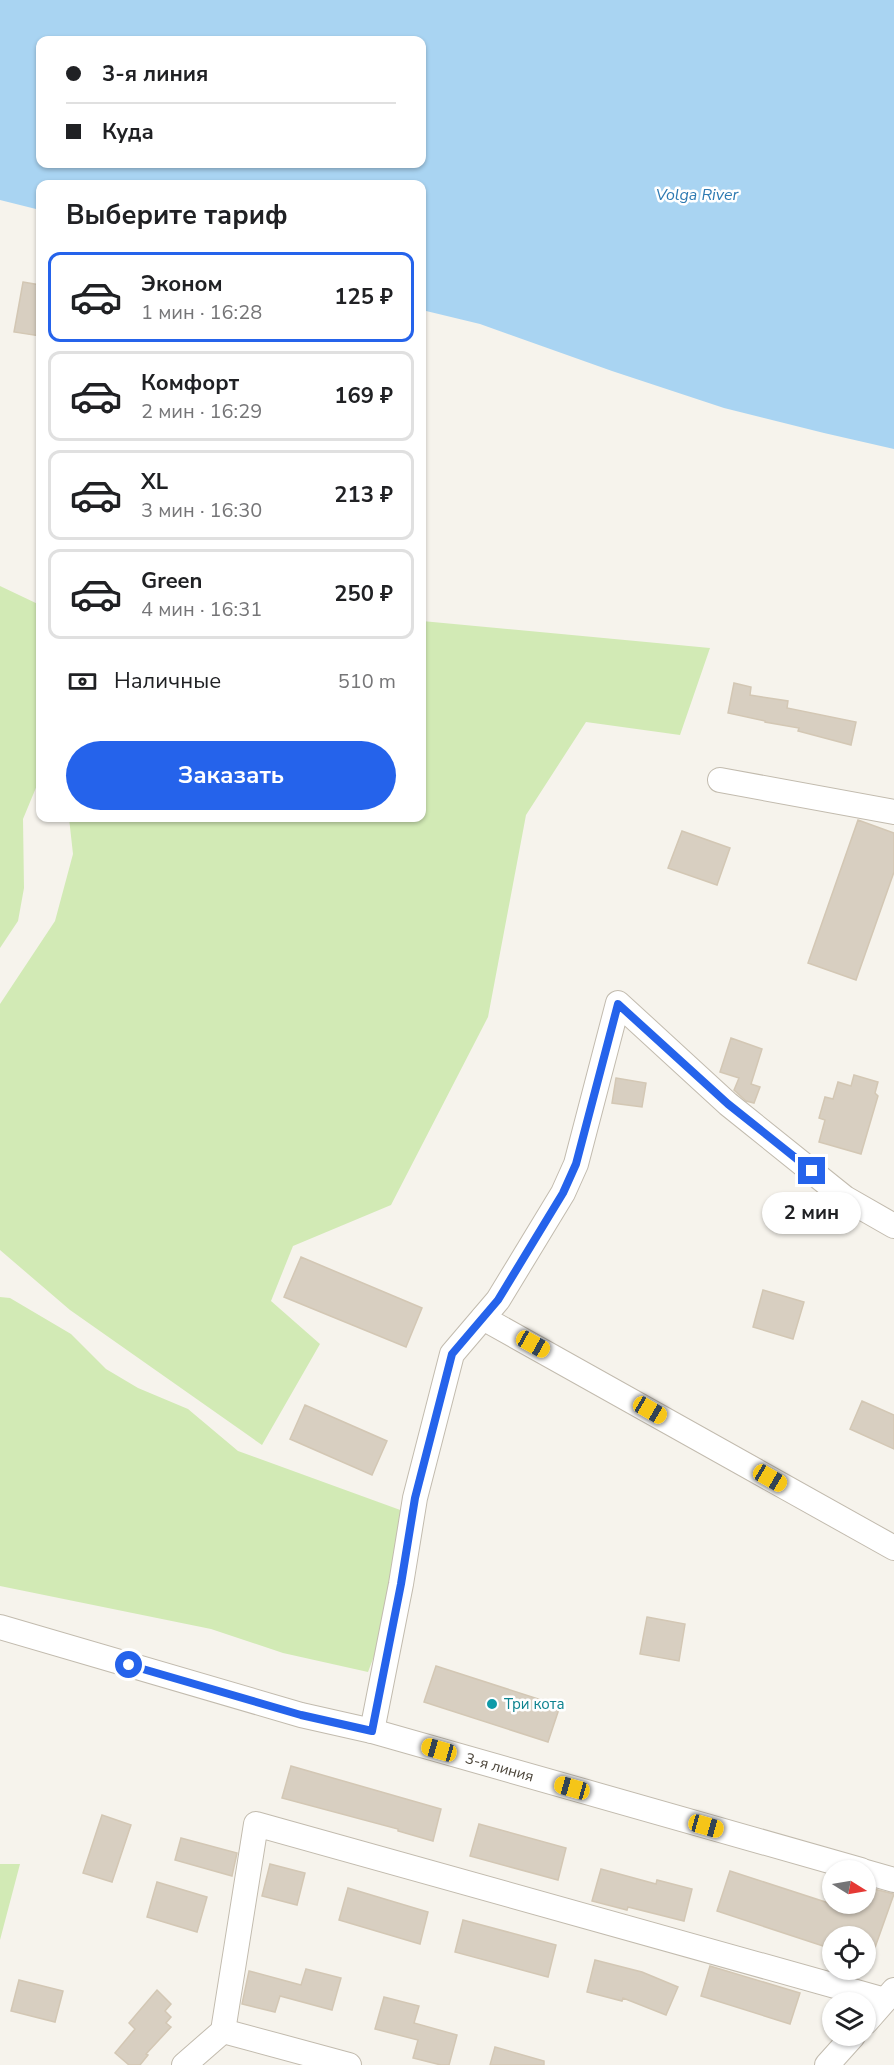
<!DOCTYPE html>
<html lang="ru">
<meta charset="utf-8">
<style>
body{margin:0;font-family:"Nunito Sans",sans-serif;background:#f6f6f6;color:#202124;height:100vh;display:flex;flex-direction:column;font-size:22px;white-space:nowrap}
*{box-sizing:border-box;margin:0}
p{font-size:20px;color:#757577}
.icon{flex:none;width:33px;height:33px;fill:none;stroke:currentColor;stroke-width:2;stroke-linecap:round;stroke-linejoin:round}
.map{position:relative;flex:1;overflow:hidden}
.panel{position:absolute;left:36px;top:180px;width:390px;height:642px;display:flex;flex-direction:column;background:#fff;border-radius:12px;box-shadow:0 2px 4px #0004}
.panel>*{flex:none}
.top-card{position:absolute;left:36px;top:36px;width:390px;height:132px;border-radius:12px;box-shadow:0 2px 4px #0004;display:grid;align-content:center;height:132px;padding:0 30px;background:#fff}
.needle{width:39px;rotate:101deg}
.controls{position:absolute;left:822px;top:1860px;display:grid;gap:12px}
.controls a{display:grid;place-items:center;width:54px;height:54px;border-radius:50%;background:#fff;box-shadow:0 2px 4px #0004;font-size:30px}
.end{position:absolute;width:27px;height:27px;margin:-14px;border:8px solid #2563eb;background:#fff;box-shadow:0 0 0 3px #fff}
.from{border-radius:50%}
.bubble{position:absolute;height:42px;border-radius:21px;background:#fff;box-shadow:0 2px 4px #0004;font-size:20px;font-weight:700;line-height:42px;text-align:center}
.car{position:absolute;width:18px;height:36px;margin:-18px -9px;border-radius:8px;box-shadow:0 0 4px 2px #0007;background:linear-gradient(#f5c518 24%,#345 0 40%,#f5c518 0 76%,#345 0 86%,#f5c518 0)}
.top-card b{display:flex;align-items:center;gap:21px;height:57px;font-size:22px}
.top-card b+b{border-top:2px solid #e0e0e0}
.top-card i{width:15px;height:15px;background:#202124}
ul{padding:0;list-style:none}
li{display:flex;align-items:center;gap:18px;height:90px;margin:0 12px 9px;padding:0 18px;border:3px solid #e0e0e0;border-radius:12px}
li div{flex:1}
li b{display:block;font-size:22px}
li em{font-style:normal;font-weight:700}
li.selected{border-color:#2563eb}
li>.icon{width:54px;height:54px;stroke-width:1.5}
h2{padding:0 30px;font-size:27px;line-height:72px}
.pay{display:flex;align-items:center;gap:15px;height:66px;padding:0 30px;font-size:22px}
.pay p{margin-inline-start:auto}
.cta{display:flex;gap:12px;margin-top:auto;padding:12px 30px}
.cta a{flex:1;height:69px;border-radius:36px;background:#2563eb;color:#fff;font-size:24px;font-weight:700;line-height:69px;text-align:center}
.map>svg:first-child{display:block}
</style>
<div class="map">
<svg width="894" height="2065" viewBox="0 0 894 2065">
<rect width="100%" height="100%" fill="#f6f3ec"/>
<!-- green -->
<path fill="#d2eab5" d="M0,586L40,605V778L23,819L24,888L18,921L0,948Z
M422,621L710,648L680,735L586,722L526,815L488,1017L391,1205L293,1246L271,1301L320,1344L262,1445L70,1310L0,1250V1004L55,921L73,854L69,818H422Z
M0,1297L10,1298L71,1334L106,1369L138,1388L188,1409L238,1451L403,1511L382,1635L368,1672L283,1653L211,1629L0,1586Z
M0,1864H20L0,1940Z"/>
<!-- water -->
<path fill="#a9d4f2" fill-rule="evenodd" d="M0,0H894V449L824,433L724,408L612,371L480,324L422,310V184H40V210L0,200ZM40,40H422V164H40Z"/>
<!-- building -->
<path fill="#d8cfc1" stroke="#d3c7b4" stroke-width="1.5" d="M23,282L40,285V336L14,332Z
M734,683L751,687L750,695L788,701L787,708L856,722L851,745L798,731L799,728L765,722V721L728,713Z
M858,820L894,833V872L856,980L808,963Z
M682,831L730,848L717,885L668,868Z
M731,1038L762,1049L751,1084L760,1087L754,1103L746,1101L734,1090L739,1078L720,1072Z
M854,1075L878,1082L875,1093L878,1096L861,1154L819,1142L825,1120L819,1118L825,1097L833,1099L838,1082L851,1086Z
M616,1078L646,1083L642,1107L612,1103Z
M301,1257L422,1308L406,1347L284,1297Z
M763,1290L804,1302L793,1339L753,1327Z
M862,1401L894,1415V1449L850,1429Z
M305,1405L387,1441L372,1475L290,1439Z
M647,1617L685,1624L679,1661L640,1654Z
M436,1666L560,1706L548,1742L424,1702Z
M291,1766L441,1809L433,1841L398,1831V1829L282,1798Z
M102,1815L131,1825L112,1882L83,1873Z
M479,1824L566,1848L558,1880L470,1856Z
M181,1838L237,1853L232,1876L175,1860Z
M270,1864L305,1873L297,1905L262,1896Z
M601,1869L656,1884L657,1880L692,1889L684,1921L628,1907L627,1910L592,1901Z
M730,1871L844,1908L846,1904H866V1887L894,1894L867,1970H866V1936H832V1949L717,1911Z
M157,1882L207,1897L197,1932L147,1917Z
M348,1888L428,1912L420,1944L339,1920Z
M463,1920L556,1945L548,1977L455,1952Z
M595,1960L642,1972L678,1987L666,2015L623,1998L622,2001L587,1992Z
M710,1966L800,1993L790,2024L701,1996Z
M306,1969L341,1978L332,2010L280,1996L275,2012L242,2004L249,1971L301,1985Z
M19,1980L63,1991L55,2022L11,2011Z
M157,1990L171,2004L165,2011L171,2017L166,2023L171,2027L146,2054L148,2055L140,2065H129L115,2053L135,2029L129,2023Z
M384,1997L419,2006L414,2023L457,2035L449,2065H441L413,2058L418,2040L375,2029Z
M495,2047L544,2061V2065H490Z"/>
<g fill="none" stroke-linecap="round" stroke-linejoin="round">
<!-- minor casing -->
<g stroke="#c2bbae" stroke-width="26">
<g id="minor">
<path d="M720,780L894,812"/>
<path d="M483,1318L894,1548"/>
<path id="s1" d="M0,1627L301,1715L372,1731L861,1870"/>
<path d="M372,1731L401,1584L415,1498L452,1354L498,1300L563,1193L576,1164L618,1003L728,1104L845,1198L894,1226"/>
<path d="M866,1872L894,1880"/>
<path d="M866,2022L894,1990"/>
<path d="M223,2031L349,2065"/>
<path d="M184,2065L223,2031L256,1824L885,2000"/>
<path d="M827,2065L853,2036"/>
</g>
</g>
<!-- minor -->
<use href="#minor" stroke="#fff" stroke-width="24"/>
</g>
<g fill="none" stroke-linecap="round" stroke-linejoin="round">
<!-- route -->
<path stroke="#2563eb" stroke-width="8" d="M129,1665L301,1715L372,1731L401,1584L415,1498L452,1354L498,1300L563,1193L576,1164L618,1004L728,1104L812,1171"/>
</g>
<!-- markers -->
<circle fill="#0f9aa8" stroke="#fff" stroke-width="2" cx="492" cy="1704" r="6"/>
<g text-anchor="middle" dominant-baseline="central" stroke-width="5" stroke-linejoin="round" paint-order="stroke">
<!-- culture labels -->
<g font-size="15" fill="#0d838f" stroke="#fff" text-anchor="start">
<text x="504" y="1704">Три кота</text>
</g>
<!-- street labels -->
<g font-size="15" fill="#4b4439" stroke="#fff">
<text stroke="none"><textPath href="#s1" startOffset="519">3-я линия</textPath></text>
</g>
<!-- water labels -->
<g font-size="16" font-style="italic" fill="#2e7ab2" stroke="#fff">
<text x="697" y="195">Volga River</text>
</g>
</g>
</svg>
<div class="controls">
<a><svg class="needle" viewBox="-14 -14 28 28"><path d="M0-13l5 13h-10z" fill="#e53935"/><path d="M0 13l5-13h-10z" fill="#757577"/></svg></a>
<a><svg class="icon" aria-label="locate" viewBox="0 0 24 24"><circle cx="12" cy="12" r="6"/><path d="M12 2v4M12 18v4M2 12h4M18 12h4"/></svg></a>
<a><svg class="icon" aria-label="layers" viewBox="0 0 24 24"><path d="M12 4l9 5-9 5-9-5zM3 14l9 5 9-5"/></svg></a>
</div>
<i class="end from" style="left:129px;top:1665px"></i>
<i class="end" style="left:812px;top:1171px"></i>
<div class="bubble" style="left:762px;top:1192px;width:99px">2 мин</div>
<i class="car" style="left:533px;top:1344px;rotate:119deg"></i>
<i class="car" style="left:650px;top:1410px;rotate:120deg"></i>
<i class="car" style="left:770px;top:1478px;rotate:120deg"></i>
<i class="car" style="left:439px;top:1750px;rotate:286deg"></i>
<i class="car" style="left:572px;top:1788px;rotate:286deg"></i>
<i class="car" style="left:706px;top:1826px;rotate:106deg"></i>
<div class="top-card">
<b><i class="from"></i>3-я линия</b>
<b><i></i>Куда</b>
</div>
<section class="panel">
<h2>Выберите тариф</h2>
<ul>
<li class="selected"><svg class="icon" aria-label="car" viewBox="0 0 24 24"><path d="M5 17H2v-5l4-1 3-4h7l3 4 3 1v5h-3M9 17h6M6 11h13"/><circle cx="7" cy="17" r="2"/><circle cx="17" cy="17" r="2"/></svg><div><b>Эконом</b><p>1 мин · 16:28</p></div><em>125 ₽</em></li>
<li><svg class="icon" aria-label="car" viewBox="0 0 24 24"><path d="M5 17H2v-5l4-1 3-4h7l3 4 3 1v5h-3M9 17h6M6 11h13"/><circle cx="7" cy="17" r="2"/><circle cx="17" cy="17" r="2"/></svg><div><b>Комфорт</b><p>2 мин · 16:29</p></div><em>169 ₽</em></li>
<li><svg class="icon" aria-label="car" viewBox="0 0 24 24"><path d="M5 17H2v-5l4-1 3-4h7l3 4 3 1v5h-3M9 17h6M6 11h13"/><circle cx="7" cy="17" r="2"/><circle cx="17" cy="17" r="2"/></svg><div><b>XL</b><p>3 мин · 16:30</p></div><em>213 ₽</em></li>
<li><svg class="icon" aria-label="car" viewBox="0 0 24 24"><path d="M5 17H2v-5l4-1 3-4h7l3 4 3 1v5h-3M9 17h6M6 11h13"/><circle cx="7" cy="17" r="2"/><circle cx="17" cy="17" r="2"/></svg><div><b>Green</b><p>4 мин · 16:31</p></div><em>250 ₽</em></li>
</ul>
<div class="pay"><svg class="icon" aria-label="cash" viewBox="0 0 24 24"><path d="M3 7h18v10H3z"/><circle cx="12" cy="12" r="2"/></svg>Наличные<p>510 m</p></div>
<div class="cta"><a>Заказать</a></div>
</section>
</div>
